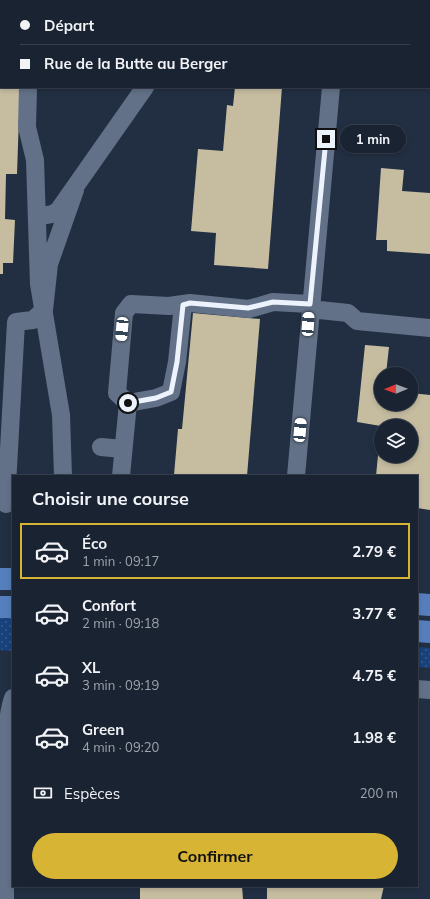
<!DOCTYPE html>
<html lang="fr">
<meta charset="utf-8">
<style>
body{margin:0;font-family:Mulish,sans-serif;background:#272f3e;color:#f1f3f6;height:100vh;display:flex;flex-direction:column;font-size:15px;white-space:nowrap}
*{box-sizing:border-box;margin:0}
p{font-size:13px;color:#9fa4ac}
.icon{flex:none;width:22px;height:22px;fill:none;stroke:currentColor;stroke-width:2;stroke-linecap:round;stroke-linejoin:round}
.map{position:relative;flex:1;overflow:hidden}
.side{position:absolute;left:12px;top:475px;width:406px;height:412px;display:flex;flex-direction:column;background:#1a2332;border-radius:0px;box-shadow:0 2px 6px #0003,0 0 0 1px #38404d}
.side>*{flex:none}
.hud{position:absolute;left:0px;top:0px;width:430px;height:88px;box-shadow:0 2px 6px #0003,0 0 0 1px #38404d;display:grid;align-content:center;height:88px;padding:0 20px;background:#1a2332}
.needle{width:26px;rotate:269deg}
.fabs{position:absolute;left:374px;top:367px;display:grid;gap:8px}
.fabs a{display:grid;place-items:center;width:44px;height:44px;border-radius:50%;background:#1a2332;box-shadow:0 2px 6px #0003,0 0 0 1px #38404d;font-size:20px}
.end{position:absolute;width:18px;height:18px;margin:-9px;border:5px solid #ecf3fd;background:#111;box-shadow:0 0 0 2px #111}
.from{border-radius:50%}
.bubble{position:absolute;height:28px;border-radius:14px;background:#1a2332;box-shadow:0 2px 6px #0003,0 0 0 1px #38404d;font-size:13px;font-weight:700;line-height:28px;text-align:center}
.car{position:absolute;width:12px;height:24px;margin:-12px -6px;border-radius:5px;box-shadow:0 0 3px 1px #0007;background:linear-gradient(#fff 24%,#345 0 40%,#fff 0 76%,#345 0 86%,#fff 0)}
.hud b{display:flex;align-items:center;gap:14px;height:38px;font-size:15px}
.hud b+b{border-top:1px solid #38404d}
.hud i{width:10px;height:10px;background:#f1f3f6}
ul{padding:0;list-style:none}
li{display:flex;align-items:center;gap:12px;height:56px;margin:0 8px 6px;padding:0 12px;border:2px solid transparent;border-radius:0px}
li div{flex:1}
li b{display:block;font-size:15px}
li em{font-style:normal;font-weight:700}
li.current{border-color:#d7b434}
li>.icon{width:36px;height:36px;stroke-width:1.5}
h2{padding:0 20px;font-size:18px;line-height:48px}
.pay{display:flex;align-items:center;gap:10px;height:44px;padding:0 20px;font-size:15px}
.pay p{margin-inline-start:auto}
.button{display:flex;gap:8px;margin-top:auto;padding:8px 20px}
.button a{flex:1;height:46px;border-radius:24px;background:#d7b434;color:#111;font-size:16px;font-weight:700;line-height:46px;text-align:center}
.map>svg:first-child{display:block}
</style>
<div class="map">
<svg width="430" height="899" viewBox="0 0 430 899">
<defs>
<pattern id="grass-dots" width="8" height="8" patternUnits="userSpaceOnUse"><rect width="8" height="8" fill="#18427b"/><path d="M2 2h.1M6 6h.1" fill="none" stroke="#3a5e8f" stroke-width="1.8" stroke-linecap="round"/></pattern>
</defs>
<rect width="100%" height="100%" fill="#222f42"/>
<!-- grass -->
<path fill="url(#grass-dots)" d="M0,617L13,618V651L0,650Z
M417,647L430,648V668L417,667Z"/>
<!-- building -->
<path fill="#c6bda1" d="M0,87H20L17,174H6L5,219L15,220L13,263H3V274H0Z
M235,87H282L268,269L214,265L216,233L191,231L198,149L223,151L227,105L233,106Z
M381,168L404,170L402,191L430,193V254L387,251V240H376Z
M193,313L260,319L247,476L174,475L178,429H182Z
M365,345L389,347L386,374H381V404H411V393L430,395V510L417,508V476H376L380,435L381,456H411V426H381L357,422Z
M140,886H242L243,899H140Z
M267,886H384L381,899H267Z"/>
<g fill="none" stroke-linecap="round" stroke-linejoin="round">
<!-- minor -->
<path stroke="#627187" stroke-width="18" d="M31,1V0
M199,1L200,0
M339,1V0
M28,87L27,127L35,160L39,284L61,415L63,476
M37,217L52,214L58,211L145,87
M310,309L348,313L357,321L430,328
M128,403L117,393L124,313L131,304L169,306L190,303L249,309L273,302L310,304
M128,403L156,398L171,392L177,362L183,305
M101,447L123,449
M121,476L128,403
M296,476L331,87
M6,504L16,322L33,320L44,310L49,264L75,190
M417,689L430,690
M5,899C5,853 0,734 13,698"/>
<!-- major -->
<path stroke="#557fbc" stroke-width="22" d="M0,579H13
M417,604L430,605
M0,607H13
M417,631L430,632"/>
</g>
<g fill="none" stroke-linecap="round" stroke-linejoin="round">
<!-- route -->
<path stroke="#ecf3fd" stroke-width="5" d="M128,403L156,398L171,392L177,362L183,305L190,303L248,308L273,302L310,304L326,139"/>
</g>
</svg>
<div class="fabs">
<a><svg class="needle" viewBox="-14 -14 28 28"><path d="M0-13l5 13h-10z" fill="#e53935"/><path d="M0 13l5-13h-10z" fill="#9fa4ac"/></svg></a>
<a><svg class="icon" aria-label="layers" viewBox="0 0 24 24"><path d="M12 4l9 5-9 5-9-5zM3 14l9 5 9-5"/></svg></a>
</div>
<i class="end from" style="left:128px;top:403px"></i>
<i class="end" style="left:326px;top:139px"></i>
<div class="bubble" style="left:340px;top:125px;width:66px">1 min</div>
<i class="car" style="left:308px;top:324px;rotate:4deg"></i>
<i class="car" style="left:122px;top:329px;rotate:185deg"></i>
<i class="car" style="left:300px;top:430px;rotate:5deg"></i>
<div class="hud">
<b><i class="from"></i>Départ</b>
<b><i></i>Rue de la Butte au Berger</b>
</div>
<section class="side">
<h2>Choisir une course</h2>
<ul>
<li class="current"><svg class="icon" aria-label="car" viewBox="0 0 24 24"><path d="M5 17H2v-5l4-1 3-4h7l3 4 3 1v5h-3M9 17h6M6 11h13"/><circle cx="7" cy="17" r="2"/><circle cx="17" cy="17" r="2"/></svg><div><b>Éco</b><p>1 min · 09:17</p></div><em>2.79 €</em></li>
<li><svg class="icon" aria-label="car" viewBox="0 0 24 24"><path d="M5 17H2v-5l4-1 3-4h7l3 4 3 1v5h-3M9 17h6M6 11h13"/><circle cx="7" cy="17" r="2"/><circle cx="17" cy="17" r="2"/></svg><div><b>Confort</b><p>2 min · 09:18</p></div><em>3.77 €</em></li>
<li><svg class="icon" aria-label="car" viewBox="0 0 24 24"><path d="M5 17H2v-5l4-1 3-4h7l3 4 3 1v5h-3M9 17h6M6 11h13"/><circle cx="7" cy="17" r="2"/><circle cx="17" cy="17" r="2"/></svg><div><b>XL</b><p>3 min · 09:19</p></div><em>4.75 €</em></li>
<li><svg class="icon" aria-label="car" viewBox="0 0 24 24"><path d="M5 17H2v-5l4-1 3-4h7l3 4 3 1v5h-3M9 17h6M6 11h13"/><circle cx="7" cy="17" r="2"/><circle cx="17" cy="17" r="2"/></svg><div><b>Green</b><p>4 min · 09:20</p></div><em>1.98 €</em></li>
</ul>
<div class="pay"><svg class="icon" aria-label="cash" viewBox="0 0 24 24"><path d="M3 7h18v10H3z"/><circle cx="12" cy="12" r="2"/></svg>Espèces<p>200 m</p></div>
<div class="button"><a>Confirmer</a></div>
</section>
</div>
